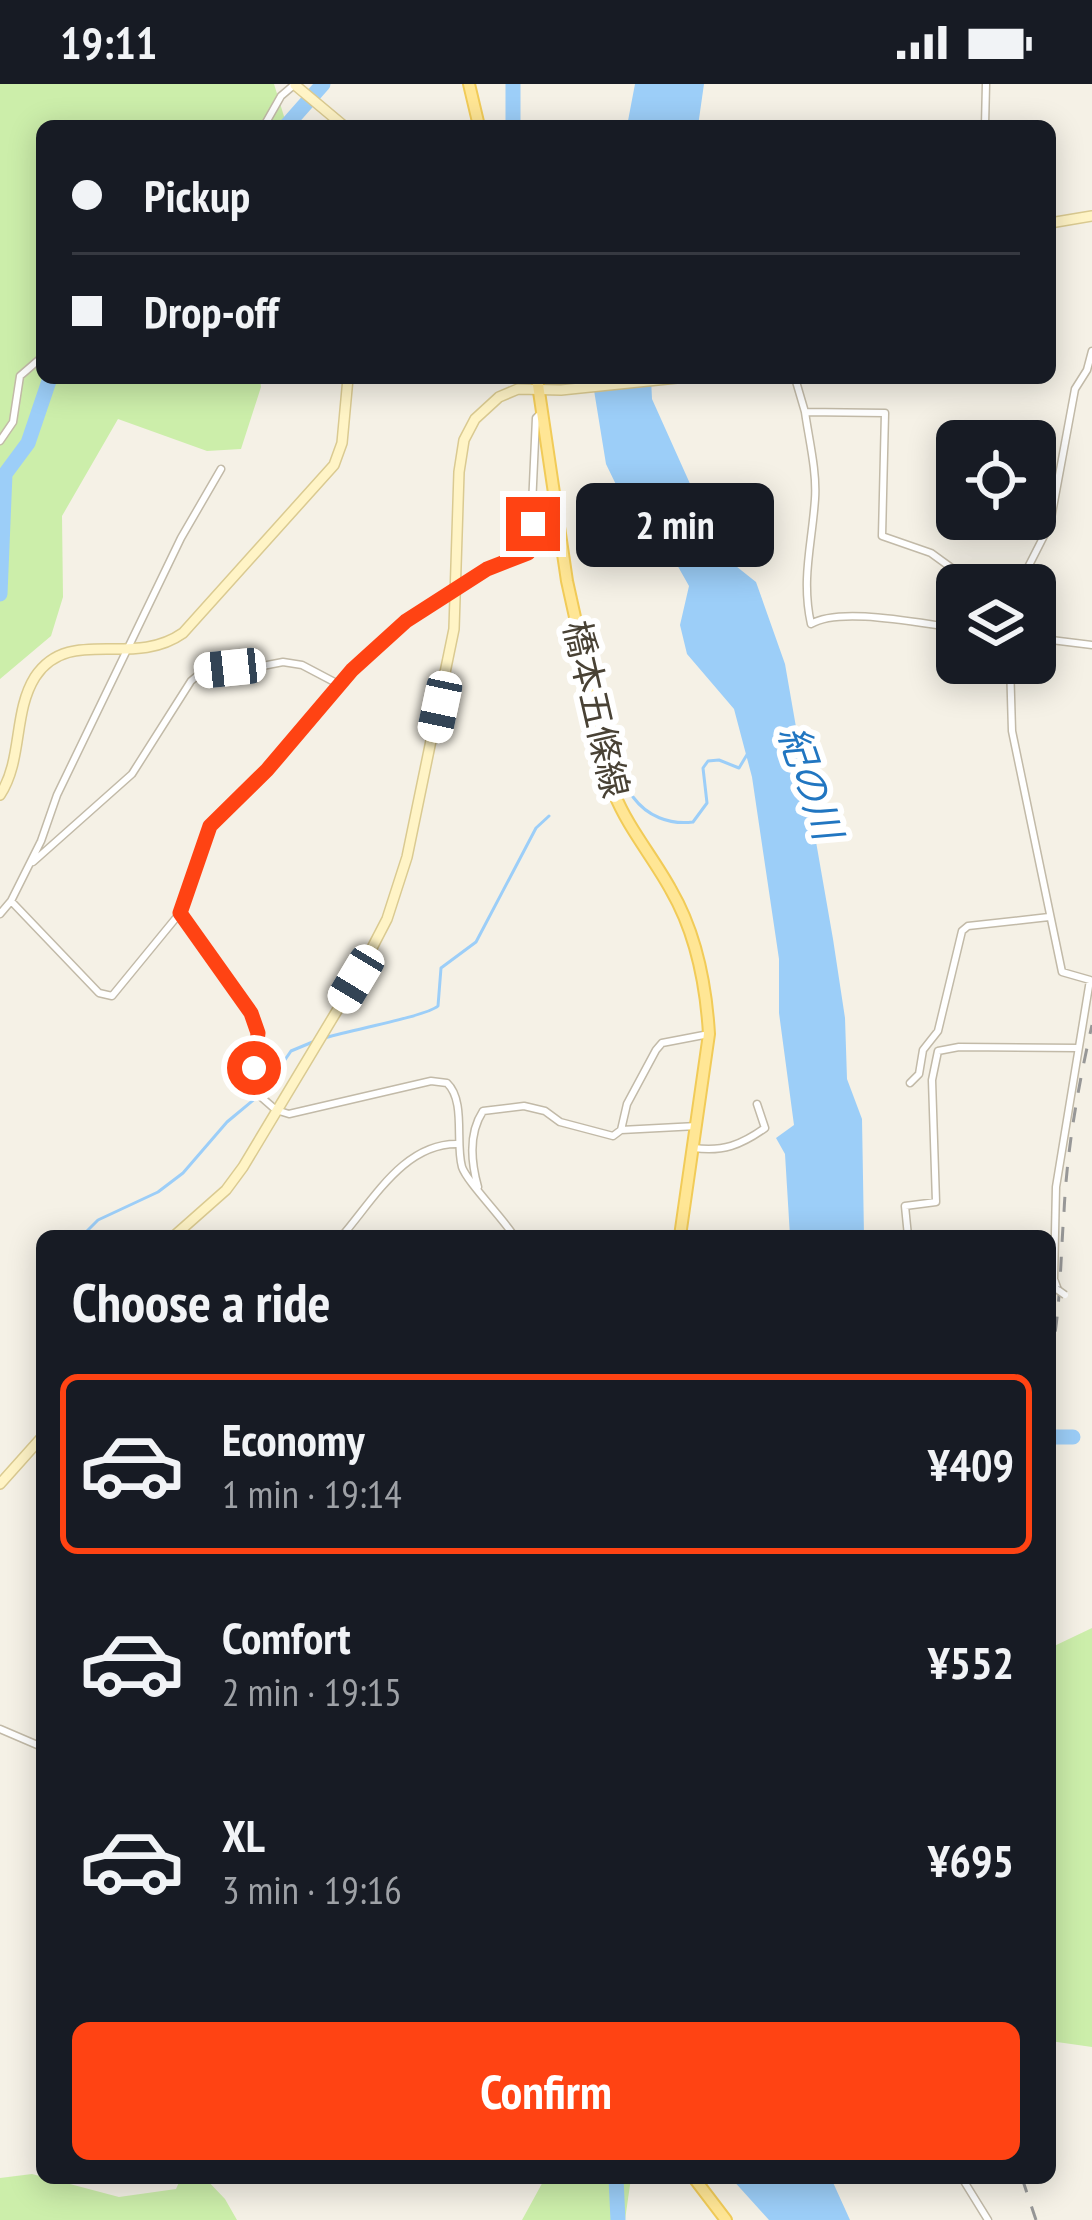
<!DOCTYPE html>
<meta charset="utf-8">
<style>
body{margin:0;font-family:"PT Sans Narrow","Noto Sans JP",sans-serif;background:#242831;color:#f1f3f6;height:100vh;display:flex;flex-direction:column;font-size:45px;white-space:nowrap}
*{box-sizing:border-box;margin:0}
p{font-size:39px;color:#9ea1a6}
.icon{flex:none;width:66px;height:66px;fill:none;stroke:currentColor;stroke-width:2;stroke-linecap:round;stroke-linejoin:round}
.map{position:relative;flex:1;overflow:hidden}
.sheet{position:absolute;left:36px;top:1146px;width:1020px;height:954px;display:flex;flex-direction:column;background:#171b24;border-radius:18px;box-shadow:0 6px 30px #0003}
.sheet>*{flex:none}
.banner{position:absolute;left:36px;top:36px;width:1020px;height:264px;border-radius:18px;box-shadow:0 6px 30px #0003;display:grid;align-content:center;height:264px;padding:0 36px;background:#171b24}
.buttons{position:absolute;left:936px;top:336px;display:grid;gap:24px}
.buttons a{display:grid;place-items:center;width:120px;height:120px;border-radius:18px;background:#171b24;box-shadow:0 6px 30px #0003;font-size:60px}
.end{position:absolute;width:54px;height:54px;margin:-27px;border:15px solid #ff4313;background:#fff;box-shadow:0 0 0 6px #fff}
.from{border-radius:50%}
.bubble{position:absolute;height:84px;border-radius:18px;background:#171b24;box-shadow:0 6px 30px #0003;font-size:39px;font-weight:700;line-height:84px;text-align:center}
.car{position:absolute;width:36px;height:72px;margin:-36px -18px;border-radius:15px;box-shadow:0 0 9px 3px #0007;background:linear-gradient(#fff 24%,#345 0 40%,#fff 0 76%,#345 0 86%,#fff 0)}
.banner b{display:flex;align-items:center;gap:42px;height:114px;font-size:45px}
.banner b+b{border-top:3px solid #363941}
.banner i{width:30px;height:30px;background:#f1f3f6}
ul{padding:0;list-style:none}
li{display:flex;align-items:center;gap:36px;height:180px;margin:0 24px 18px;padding:0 12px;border:6px solid transparent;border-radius:18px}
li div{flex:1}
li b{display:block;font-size:45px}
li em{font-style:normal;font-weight:700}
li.current{border-color:#ff4313}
li>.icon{width:108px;height:108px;stroke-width:1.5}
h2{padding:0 36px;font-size:54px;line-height:144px}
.primary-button{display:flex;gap:24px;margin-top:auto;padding:24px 36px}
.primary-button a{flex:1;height:138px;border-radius:18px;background:#ff4313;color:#fff;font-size:48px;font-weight:700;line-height:138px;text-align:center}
.status{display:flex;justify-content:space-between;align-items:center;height:84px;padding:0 60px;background:#171b24;direction:ltr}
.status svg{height:33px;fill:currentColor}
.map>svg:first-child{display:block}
</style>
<div class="status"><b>19:11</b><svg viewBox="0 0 49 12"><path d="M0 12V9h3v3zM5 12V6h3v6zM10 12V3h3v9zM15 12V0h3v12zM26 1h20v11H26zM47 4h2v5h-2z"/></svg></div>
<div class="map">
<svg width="1092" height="2136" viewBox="0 0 1092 2136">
<rect width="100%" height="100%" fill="#f5f1e6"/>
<!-- green -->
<path fill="#cea" d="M0,0H274L287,42H42V294H260L261,303L241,365L207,367L118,335L62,432L63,513L51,552L0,595Z
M1092,1544V1963L1050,1957V1564Z
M32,2090L119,2113L176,2105L181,2094H205L225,2115L237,2136H0V2094Z
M545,2094H631L625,2136H522Z"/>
<!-- water -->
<path fill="#9ccef8" d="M635,0H704L698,42H627Z
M592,294H651L652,315L722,471L756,498L785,580L833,855L845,934L847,995L862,1035L864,1152H790L785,1070L776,1054L794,1041L779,929V875L752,693L734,625L687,570L680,541L689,502L646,426L623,415L606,380Z
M731,2094H831L850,2136H769Z"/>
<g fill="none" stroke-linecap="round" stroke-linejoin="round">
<!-- stream -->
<path stroke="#9ccef8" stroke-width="3" d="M633,713C647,732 669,741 693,738L707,719L703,684L708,677L719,676L739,684L748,669
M324,954C347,947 427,932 438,922L441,884L476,858L536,744L549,732
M82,1152L98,1136L158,1108L183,1089L227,1038L263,1008L291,967L315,957"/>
<!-- river -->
<path stroke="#9ccef8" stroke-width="15" d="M513,0V42
M286,42L323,0
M0,510L5,390L28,359L50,294
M1050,1353H1073
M616,2094L618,2136"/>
<!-- street casing -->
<g stroke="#c2baa8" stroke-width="9">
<path id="street" d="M264,42L281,12L295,0
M985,42L986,0
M795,294L805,328L885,329L882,452L931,469L953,485L1022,491
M805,328C809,356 817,388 815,415C812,460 801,495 811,540C840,522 922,540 957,544
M0,357L13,338L20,292L42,273
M1019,501L1050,440L1075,305L1087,286L1092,267
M1035,554L1092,561
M1010,579L1012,647L1062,888L1090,896L1056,1103L1054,1195L1058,1206
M33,778L132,690L191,597L203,587L247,585L283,578L302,581L340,601
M11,817L99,909L112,912L180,829L210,742L267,686L352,586L406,537L487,485L530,466L536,334L541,329
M180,829L251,929L258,949L253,1006L276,1026L289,1030L431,997L447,999C466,1017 455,1058 462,1083C467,1098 502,1133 514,1152
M0,830L11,817L41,757L57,711L181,454L221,385
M910,999L919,990L923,966L938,947L962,847L968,842L1049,833
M621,1046L627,1020L656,966L662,959L709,950
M694,1064C723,1068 741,1061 765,1044L757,1020
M478,1103C471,1078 468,1050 483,1027L524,1022L545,1027L560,1038L613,1052L621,1046L697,1042
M342,1152C374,1115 405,1058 459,1060
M908,1152L905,1122L936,1118L932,996L938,967L959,963L1078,964
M0,1645L42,1663
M962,2094L988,2136"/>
</g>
<!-- secondary casing -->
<g stroke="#daca91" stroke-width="12">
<path id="secondary" d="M295,1L344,42
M1050,139L1092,132
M0,711C23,676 13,628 35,593C69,541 132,585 183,549L334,381L342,359L348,294
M174,1152L226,1106L243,1083L356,895L387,835L407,773L454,545L459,388L464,356L475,335L499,313L518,305L561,306L677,294
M0,1400L42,1353"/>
</g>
<!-- primary casing -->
<g stroke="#f1cb58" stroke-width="14">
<path id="primary" d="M469,0L479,42
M537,294L567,497L614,709C628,744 653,773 671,806C696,849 706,900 709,950L680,1152
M694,2094L726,2136"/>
</g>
<!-- street -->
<use href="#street" stroke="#fff" stroke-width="6"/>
<!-- secondary -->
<use href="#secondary" stroke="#fff4c6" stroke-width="9"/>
<!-- primary -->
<use href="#primary" stroke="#ffe695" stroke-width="10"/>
<!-- rail -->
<path stroke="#979797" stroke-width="3" stroke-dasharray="15 15" stroke-linecap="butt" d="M1050,1277C1061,1227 1060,1179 1064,1128C1067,1065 1078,1003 1092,941
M1022,2094L1036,2136"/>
<!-- street-bridge casing -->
<g stroke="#c2baa8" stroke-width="9" stroke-linecap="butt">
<path id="street-bridge" d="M1058,1206L1065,1211"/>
</g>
<!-- street-bridge -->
<use href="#street-bridge" stroke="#fff" stroke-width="6"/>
</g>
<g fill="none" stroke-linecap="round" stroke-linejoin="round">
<!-- route -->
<path stroke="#ff4313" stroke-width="15" d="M254,984L258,949L251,929L180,829L210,742L267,686L352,586L406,537L487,485L528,469L533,440"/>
</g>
<g text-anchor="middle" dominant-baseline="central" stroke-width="12" stroke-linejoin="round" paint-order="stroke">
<!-- street labels -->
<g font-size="36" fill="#494235" stroke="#fff">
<text transform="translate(597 625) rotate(77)">橋本五條線</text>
</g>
<!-- water labels -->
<g font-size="39" font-style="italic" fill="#2176c1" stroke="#fff">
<text transform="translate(811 698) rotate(71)">紀の川</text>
</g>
</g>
</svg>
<div class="buttons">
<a><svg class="icon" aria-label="locate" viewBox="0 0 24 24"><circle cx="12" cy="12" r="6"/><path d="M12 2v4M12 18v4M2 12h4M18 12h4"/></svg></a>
<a><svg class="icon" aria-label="layers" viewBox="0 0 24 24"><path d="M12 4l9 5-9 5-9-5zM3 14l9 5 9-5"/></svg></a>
</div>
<i class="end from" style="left:254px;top:984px"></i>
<i class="end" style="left:533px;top:440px"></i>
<div class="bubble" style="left:576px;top:399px;width:198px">2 min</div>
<i class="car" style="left:230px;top:584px;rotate:264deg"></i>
<i class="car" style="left:440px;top:623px;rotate:192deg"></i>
<i class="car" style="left:356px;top:895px;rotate:211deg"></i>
<div class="banner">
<b><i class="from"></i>Pickup</b>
<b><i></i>Drop-off</b>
</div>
<section class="sheet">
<h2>Choose a ride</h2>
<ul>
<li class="current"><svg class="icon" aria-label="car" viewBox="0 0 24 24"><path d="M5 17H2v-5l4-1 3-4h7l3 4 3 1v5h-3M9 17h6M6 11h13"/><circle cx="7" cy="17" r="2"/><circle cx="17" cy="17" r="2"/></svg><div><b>Economy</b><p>1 min · 19:14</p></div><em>¥409</em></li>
<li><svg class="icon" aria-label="car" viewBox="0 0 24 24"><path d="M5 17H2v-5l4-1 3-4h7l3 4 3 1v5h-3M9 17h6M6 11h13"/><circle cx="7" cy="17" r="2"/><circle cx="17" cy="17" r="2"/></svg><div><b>Comfort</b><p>2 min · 19:15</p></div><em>¥552</em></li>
<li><svg class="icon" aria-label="car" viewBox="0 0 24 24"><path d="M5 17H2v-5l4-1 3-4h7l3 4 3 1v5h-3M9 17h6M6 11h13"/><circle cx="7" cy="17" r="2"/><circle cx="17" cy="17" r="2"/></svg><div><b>XL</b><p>3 min · 19:16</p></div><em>¥695</em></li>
</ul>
<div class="primary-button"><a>Confirm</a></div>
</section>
</div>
